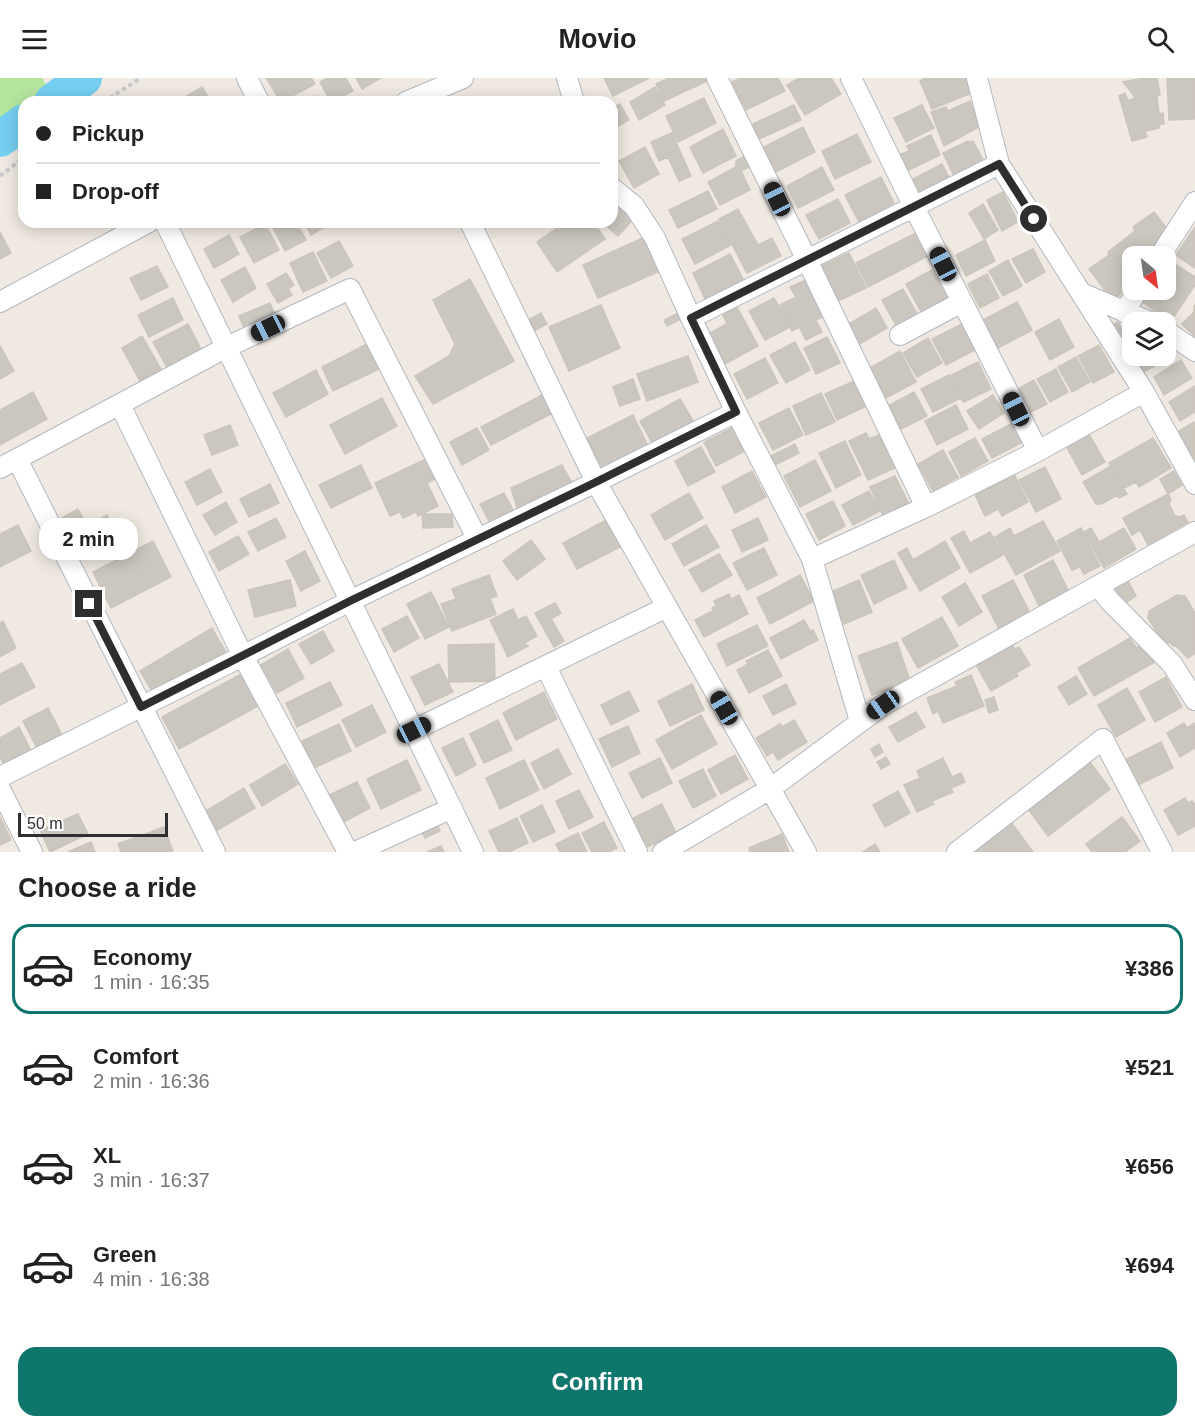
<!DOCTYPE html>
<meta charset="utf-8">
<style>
body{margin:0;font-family:Arial,sans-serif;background:#f6f6f6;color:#222;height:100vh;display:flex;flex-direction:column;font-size:22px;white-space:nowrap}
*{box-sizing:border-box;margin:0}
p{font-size:20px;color:#767676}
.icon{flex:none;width:33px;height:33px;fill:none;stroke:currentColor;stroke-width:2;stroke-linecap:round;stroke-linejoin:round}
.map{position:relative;height:774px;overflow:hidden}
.drawer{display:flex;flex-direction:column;background:#fff;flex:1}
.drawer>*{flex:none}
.hud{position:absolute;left:18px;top:18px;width:600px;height:132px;border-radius:18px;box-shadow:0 3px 15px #0003;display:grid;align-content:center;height:132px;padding:0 18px;background:#fff}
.needle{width:39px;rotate:151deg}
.controls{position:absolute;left:1122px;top:168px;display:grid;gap:12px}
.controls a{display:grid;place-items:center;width:54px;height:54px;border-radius:12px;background:#fff;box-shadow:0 3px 15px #0003;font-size:30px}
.scale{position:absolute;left:18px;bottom:15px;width:150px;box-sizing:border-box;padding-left:6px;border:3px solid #2e2e2e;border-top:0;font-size:16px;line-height:21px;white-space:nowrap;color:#2e2e2e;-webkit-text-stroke:4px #fff;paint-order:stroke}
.end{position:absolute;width:27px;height:27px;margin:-14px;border:8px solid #2e2e2e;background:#fff;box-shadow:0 0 0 3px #fff}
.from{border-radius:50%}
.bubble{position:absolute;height:42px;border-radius:18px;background:#fff;box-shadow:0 3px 15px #0003;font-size:20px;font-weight:800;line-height:42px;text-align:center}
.car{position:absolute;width:18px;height:36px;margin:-18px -9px;border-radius:8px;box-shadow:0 0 4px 2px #0007;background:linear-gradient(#222 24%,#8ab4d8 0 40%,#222 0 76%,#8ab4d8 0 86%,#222 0)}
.hud b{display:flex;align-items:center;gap:21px;height:57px;font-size:22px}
.hud b+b{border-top:2px solid #e0e0e0}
.hud i{width:15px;height:15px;background:#222}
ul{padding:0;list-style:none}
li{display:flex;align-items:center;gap:18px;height:90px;margin:0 12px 9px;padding:0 6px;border:3px solid transparent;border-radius:18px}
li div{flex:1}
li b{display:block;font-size:22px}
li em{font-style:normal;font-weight:800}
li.selected{border-color:#0f766e}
li>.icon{width:54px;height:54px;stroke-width:1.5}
h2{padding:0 18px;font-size:27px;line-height:72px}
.cta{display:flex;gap:12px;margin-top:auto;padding:12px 18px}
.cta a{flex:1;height:69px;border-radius:18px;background:#0f766e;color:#fff;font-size:24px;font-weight:800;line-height:69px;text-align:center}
header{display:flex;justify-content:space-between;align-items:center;height:78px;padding:0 18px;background:#fff;font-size:27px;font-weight:800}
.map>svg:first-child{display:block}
</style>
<header><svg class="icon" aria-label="menu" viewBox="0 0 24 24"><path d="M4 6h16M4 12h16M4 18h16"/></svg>Movio<svg class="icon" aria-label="search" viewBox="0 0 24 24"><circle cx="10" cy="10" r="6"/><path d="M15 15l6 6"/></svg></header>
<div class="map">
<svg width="1195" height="774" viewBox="0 0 1195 774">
<rect width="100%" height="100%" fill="#efe9e1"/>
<!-- green -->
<path fill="#b6e59e" d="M0,0H42L49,11L28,24H24V27L0,43Z"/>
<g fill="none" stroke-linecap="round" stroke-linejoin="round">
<!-- river -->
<path stroke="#75cff0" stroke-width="36" d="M52,24L84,0
M0,61L24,44"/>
</g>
<!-- building -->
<path fill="#cbc7bf" stroke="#cbc5ba" stroke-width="1.5" d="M266,0H311L315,6L281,24Z
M328,0H346L353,13L331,24L320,4Z
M356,0H381L362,11Z
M604,0H649L613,18Z
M669,0H706L707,3L664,23L656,6Z
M740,0H778L785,13L746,32L732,4Z
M799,0H831L841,16L805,37L787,7Z
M926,0H971L976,13L932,31L920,3Z
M1144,0H1157L1160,17L1157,18L1159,36L1163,35L1164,46H1160L1159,50L1145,53L1147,59L1132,63L1119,18L1125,15L1128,23L1135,20L1132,15L1123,4Z
M1167,0H1195V41L1169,42Z
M202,9L211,24H177Z
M655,9L665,27L639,42L630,24Z
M317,18L321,24H307Z
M704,20L716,45L678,64L666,38Z
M970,23L979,49L944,68L931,34L946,29L948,33Z
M620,26L629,42L612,51V30Z
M794,27L801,42L759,61L753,46Z
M922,27L934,50L906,64L894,40Z
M803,49L815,74L774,95L762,70Z
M723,51L736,78L703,95L690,69Z
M672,55L691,98L679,103L668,79L659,83L651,64Z
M857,56L871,84L835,101L822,73Z
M931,57L940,77L907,93L899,77L909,73L907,68Z
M968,63L969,65L973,63L985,86L955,100L943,75Z
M645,69L659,96L634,110L619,83Z
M748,76L753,87L741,93L750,112L720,127L708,104L736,89V83Z
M942,86L952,105L923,120L913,101Z
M822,89L834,112L798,130L787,108Z
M881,99L894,125L859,144L845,117Z
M708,113L717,131L678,150L669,132Z
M1003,114L1018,144L1002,153L987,122Z
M612,121L634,140L618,158L602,144H612Z
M838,121L850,145L819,161L806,137Z
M983,126L998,152L984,161L969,135Z
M738,131L758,167L772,160L781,178L747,195L719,141Z
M1154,134L1167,151L1163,161L1153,168L1158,172L1148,178H1132V207L1112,222L1089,191L1109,177L1108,174L1135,153L1133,149Z
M718,143L731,167L695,186L682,161Z
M270,144H296L306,162L285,173Z
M304,144H331V145L311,157Z
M566,144H593L605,161L557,194L537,164Z
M265,146L279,172L254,185L240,159Z
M1195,149V190L1176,177Z
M0,154L11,175L0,181Z
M916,155L928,178L868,209L856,185Z
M229,157L239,176L214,190L204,171Z
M647,158L662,192L598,220L583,187Z
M985,162L995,183L966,198L956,177Z
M339,163L353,188L331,200L317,175Z
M1033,171L1045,194L1026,205L1012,181Z
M313,174L327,203L303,214L290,185Z
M849,175L866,210L836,224L819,189Z
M730,176L744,203L706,223L693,195Z
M1008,182L1022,208L1003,218L989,193Z
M1173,185L1195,199V207L1171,243L1141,223L1148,212H1166V195Z
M157,188L168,209L141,222L130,200Z
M245,189L256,210L233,224L221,202Z
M932,192L947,220L921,234L906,206Z
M286,195L294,207L288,211L292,217L278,225L267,206Z
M987,196L999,220L980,230L968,206Z
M470,201L514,283L433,326L415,298L449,278L455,266L433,222Z
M808,201L826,237L816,242L822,254L806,262L799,249L792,253L780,227L796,219L790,209Z
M903,211L919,239L898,251L882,222Z
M173,220L183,242L149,259L138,237Z
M774,220L790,249L765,262L749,233Z
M1017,224L1032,252L998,270L983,242Z
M270,225L277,242L246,255L239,238Z
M601,227L620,270L569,293L549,249Z
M1195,227V259L1182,246L1194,234V228Z
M737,229L758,268L725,286L708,256L727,246L723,237Z
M876,230L887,250L858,267L847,247Z
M541,235L547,246L534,253L528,242Z
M678,235L681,241L667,248L664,242Z
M1059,241L1074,269L1050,282L1035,254Z
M1118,244L1124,255L1116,259L1110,248Z
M188,246L202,273L168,291L153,264Z
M962,246L975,272L946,287L932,261Z
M142,258L162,293L141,305L122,270Z
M827,259L840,285L816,296L804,270Z
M928,260L942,285L917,299L903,275Z
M795,264L810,292L786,305L770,277Z
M367,266L379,291L333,313L322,289Z
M1099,267L1114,294L1093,305L1078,278Z
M0,268L14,293L0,301Z
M900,273L916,304L884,321L868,291Z
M1166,274L1169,280L1140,296L1129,277L1132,275V278H1166Z
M688,278L698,304L647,323L637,296Z
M1076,279L1090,304L1072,314L1058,289Z
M765,280L778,305L747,321L734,296Z
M1181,282L1192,300L1164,317L1154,299Z
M978,284L991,311L964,324L960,320L951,297Z
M1056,291L1068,314L1050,324L1037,301Z
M316,292L328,316L286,339L273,315Z
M949,297L959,321L933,334L921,311Z
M633,301L640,321L620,328L613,309Z
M859,301L871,326L837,342L825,316Z
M1034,302L1047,326L1029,335L1016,312Z
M1195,308V334L1180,343L1169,324Z
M33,314L47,341L0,367V332Z
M914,314L927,338L901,351L888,328Z
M821,315L835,344L806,357L793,328Z
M544,316L553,335L491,367L481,349Z
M993,317L1004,335L979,351L967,333Z
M382,320L397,348L345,376L330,347Z
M680,321L695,346L654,368L640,343Z
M956,327L968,351L937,367L925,343Z
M789,330L803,357L773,372L759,345Z
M633,337L649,370L604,393L587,360Z
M1194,344L1195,382L1191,384L1174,356Z
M1011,346L1021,365L992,380L982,361Z
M230,347L238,367L212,377L204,357Z
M736,348L747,372L716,388L704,364Z
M477,350L489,372L462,387L450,364Z
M886,354L902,387L868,402L849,363L866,355L869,361Z
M1089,356L1105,384L1082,397L1066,368Z
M975,360L988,383L961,398L949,374Z
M1153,360L1171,390L1139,409L1136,404L1124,410L1109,385Z
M845,363L861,397L836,410L819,375Z
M795,366L799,375L775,387L771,378Z
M701,369L715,394L688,408L675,383Z
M943,372L958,399L933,413L918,386Z
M426,381L435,401L427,405L438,428L418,438L416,434L403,440L400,434L390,438L375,405Z
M815,382L831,413L800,429L784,398Z
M361,387L372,410L331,430L319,407Z
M562,387L572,405L517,430L511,410Z
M1111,388L1127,416L1119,420L1117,417L1101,426H1096L1083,404Z
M1045,389L1061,421L1036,434L1019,402Z
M210,391L222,414L197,427L185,404Z
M1012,392L1028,424L1002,438L998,431L985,438L973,412Z
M752,393L766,419L735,435L722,409Z
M1174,393L1182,407L1168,416L1160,401Z
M895,398L909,426L883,438L870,409Z
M270,406L279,425L249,439L240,421Z
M869,413L880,433L853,447L842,427Z
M504,415L513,432L490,445L480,426Z
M689,415L703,440L665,462L651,437Z
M1168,416L1171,421L1169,426L1175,438L1180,439L1184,437L1188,444L1148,467L1140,452L1132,457L1123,440Z
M833,423L845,448L819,462L806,436Z
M226,424L237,444L215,457L203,437Z
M78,431L87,447L69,457L60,441Z
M422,436H452L453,449L423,450Z
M107,437L119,459L82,479L70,457Z
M276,440L286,459L258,473L248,454Z
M758,440L768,462L742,474L732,452Z
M608,441L622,468L577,491L563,465Z
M1043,443L1060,473L1016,497L995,459L1010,450L1014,458Z
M18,447L31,473L0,489V456Z
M706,447L719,469L684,488L672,466Z
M1081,450L1100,488L1084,496L1080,489L1072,492L1057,463Z
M1091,450L1099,464L1092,468L1084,454Z
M1124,450L1136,471L1104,490L1092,468Z
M964,453L970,465L990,454L1003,477L970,495L951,460Z
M238,458L249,476L219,493L209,474Z
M531,462L545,481L517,502L503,483Z
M153,463L171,499L111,530L93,494Z
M945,463L960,490L920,513L898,475L907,470L913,482Z
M764,470L777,497L747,512L733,485Z
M305,473L320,503L301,513L286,483Z
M719,476L732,497L702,514L689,492Z
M894,482L907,510L874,526L861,497Z
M1053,482L1069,514L1039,528L1024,497Z
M489,497L497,518L490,520L496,536L452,553L441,526L456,521L452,511Z
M800,497L814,523L770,546L757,520Z
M290,502L296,528L255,539L248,512Z
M859,502L872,534L844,546L831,514Z
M1013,502L1031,537L1000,553L982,518Z
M1128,503L1136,518L1122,527L1113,512Z
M965,505L982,534L959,548L942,519Z
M431,514L449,549L425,561L407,526Z
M729,516L731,521L739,517L748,536L704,559L695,542L713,533L712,530L716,528L714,523Z
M1177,517L1185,518L1195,535V575L1188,580L1176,568H1173L1170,564L1165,567L1148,540L1149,533Z
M555,525L561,535L551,541L564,563L554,569L535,535Z
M513,531L518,542L526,538L537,558L524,565L528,568L508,579L490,542Z
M407,538L419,560L394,574L382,551Z
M942,539L958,568L918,590L902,561Z
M804,542L810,553L813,552L818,562L781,581L770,560Z
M3,543L16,570L0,579V545Z
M757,547L768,568L727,588L717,566Z
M212,550L227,576L155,618L140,593Z
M323,553L334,573L311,586L299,566Z
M1130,560L1136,570L1145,565L1155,584L1094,618L1078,590Z
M897,564L910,603L872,617L858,578Z
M494,566L495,603L449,604L448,567Z
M1012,566L1015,571L1019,569L1030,587L1016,595L1018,598L991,613L976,587Z
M288,571L304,600L277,615L261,587Z
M768,572L782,598L749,615L737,592L748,586L746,583Z
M22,585L35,609L0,627V596Z
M439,586L453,614L425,627L411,599Z
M243,595L260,627L179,671L162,639Z
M971,597L984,628L943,645L938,633L933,636L927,620L957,608L955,604Z
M1076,598L1087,616L1069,627L1058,609Z
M1166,599L1182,629L1155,644L1139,614Z
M330,604L342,627L297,649L286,625Z
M692,606L704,632L670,648L658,623Z
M786,606L796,626L773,637L763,618Z
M1127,610L1145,642L1116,659L1098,627Z
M629,613L639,633L611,647L601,627Z
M544,614L557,641L516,662L503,635Z
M994,619L998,632L989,635L985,622Z
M372,627L386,654L356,669L342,642Z
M48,630L63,659L38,672L23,643Z
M916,634L925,649L898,664L889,649Z
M701,637L717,666L672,691L656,662Z
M498,642L512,672L484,685L470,656Z
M794,642L807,664L778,682L773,674L767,678L756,660L780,646L782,649Z
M1184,645L1187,650L1195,645V670L1180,679L1167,655Z
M339,646L351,673L314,690L302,663Z
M628,648L640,675L612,689L599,661Z
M19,649L31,673L5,688L0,679V660Z
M463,660L476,687L456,698L442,670Z
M1161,664L1173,690L1138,707L1125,682Z
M879,666L883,674L875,679L871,671Z
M558,671L571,696L544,711L531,685Z
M735,677L748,701L721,716L708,692Z
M886,679L890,686L881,691L877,684Z
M660,680L672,705L642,720L629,695Z
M943,680L952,699L961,695L965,704L951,710L953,714L932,723L934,726L917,734L904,707L920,700L917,693Z
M407,682L421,712L381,731L367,701Z
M524,682L539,712L500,731L486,700Z
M1090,684L1110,711L1048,758L1028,731Z
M285,686L298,706L262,728L250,707Z
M703,691L716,718L693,730L679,703Z
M357,704L370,730L342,745L329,717Z
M244,710L255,730L216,753L204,734Z
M579,712L593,739L569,751L556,723Z
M898,713L910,735L885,749L873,727Z
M1185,720L1188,725L1192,723L1195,727V748L1178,757L1164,732Z
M662,726L676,755L645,770L631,741Z
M542,727L555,754L533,764L520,738Z
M78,736L88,756L50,774L40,752Z
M0,739L11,762L0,767Z
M1122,739L1140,763L1125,774H1092L1086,766Z
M517,740L528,765L509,774H499L489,753Z
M436,744L440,753L425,760L421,752Z
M604,744L617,770L609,774H592L582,755Z
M1011,744L1033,774H971Z
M164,749L173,774H121L118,766Z
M578,755L587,774H560L556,766Z
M782,756L789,774H750L749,770Z
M91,764L95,774H68Z
M875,766L880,774H863Z
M441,768L444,774H427Z"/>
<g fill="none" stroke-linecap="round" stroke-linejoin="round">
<!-- minor casing -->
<g stroke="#b4b7c1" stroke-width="22">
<path id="minor" d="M247,0L259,24
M567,0L574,24
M717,0L807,182L926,429
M851,0L914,129L1038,373
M977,0L999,86L1144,314L1195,406
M406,24L463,0
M612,110L634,128L655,160L691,240L736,334L812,481L860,643
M165,144L473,774
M470,144L596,404L806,774
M1160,178L1195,124
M1081,215L1150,244
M0,224L149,144
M1124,234L1138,212
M691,240L999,86
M1166,253L1195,273
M900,257L962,224
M120,327L243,578L348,774
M17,381L215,774
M0,390L227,269L350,211L477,460
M812,481L926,429L1038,373L1144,314
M1098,508L1109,522L1172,586L1195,622
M546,589L637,774
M414,652L667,529
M0,699L243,578L350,523L596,404L736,334
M0,711L32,774
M355,774L452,730
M663,774L770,711L883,627L1195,454
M957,774L1103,661L1162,774"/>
</g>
<!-- path -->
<path stroke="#c9c9c9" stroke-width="4" stroke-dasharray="4.5 3" stroke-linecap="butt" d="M103,24L141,0
M0,98L24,79"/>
<!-- minor -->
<use href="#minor" stroke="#fff" stroke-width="20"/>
</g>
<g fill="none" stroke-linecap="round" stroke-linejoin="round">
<!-- route -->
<path stroke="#2e2e2e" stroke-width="8" d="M89,526L141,629L350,523L596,404L736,334L691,240L999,86L1034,141"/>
</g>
</svg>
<div class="controls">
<a><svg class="needle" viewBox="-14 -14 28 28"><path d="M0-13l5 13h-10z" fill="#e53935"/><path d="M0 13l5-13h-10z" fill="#767676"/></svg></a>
<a><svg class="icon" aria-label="layers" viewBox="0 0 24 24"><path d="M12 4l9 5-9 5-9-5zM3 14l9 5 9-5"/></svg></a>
</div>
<div class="scale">50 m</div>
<i class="end from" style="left:1034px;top:141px"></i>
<i class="end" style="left:89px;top:526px"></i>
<div class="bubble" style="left:39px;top:440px;width:99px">2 min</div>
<i class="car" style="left:777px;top:121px;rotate:334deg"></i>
<i class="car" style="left:943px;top:186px;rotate:333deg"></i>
<i class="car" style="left:268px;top:250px;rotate:244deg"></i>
<i class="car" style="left:1016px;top:331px;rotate:334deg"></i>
<i class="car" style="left:883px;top:627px;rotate:235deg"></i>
<i class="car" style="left:724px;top:630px;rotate:330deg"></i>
<i class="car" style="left:414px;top:652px;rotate:64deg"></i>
<div class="hud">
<b><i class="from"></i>Pickup</b>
<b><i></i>Drop-off</b>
</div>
</div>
<section class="drawer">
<h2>Choose a ride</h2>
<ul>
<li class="selected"><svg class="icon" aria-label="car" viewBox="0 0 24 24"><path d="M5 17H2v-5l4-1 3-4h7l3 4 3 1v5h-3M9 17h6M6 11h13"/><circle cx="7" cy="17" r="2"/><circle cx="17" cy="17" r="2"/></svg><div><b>Economy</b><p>1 min · 16:35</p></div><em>¥386</em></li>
<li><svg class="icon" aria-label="car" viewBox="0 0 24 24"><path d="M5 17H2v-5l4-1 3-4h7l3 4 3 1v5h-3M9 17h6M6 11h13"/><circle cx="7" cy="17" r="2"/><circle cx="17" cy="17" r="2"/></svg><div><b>Comfort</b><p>2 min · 16:36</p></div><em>¥521</em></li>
<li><svg class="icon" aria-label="car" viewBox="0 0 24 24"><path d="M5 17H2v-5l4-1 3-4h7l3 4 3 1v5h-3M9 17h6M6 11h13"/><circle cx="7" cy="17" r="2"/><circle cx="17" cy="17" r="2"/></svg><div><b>XL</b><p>3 min · 16:37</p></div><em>¥656</em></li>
<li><svg class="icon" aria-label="car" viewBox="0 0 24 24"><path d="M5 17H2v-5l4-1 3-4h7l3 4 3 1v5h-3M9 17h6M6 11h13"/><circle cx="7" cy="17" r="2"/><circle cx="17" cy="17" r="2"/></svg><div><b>Green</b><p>4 min · 16:38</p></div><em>¥694</em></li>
</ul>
<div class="cta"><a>Confirm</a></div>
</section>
